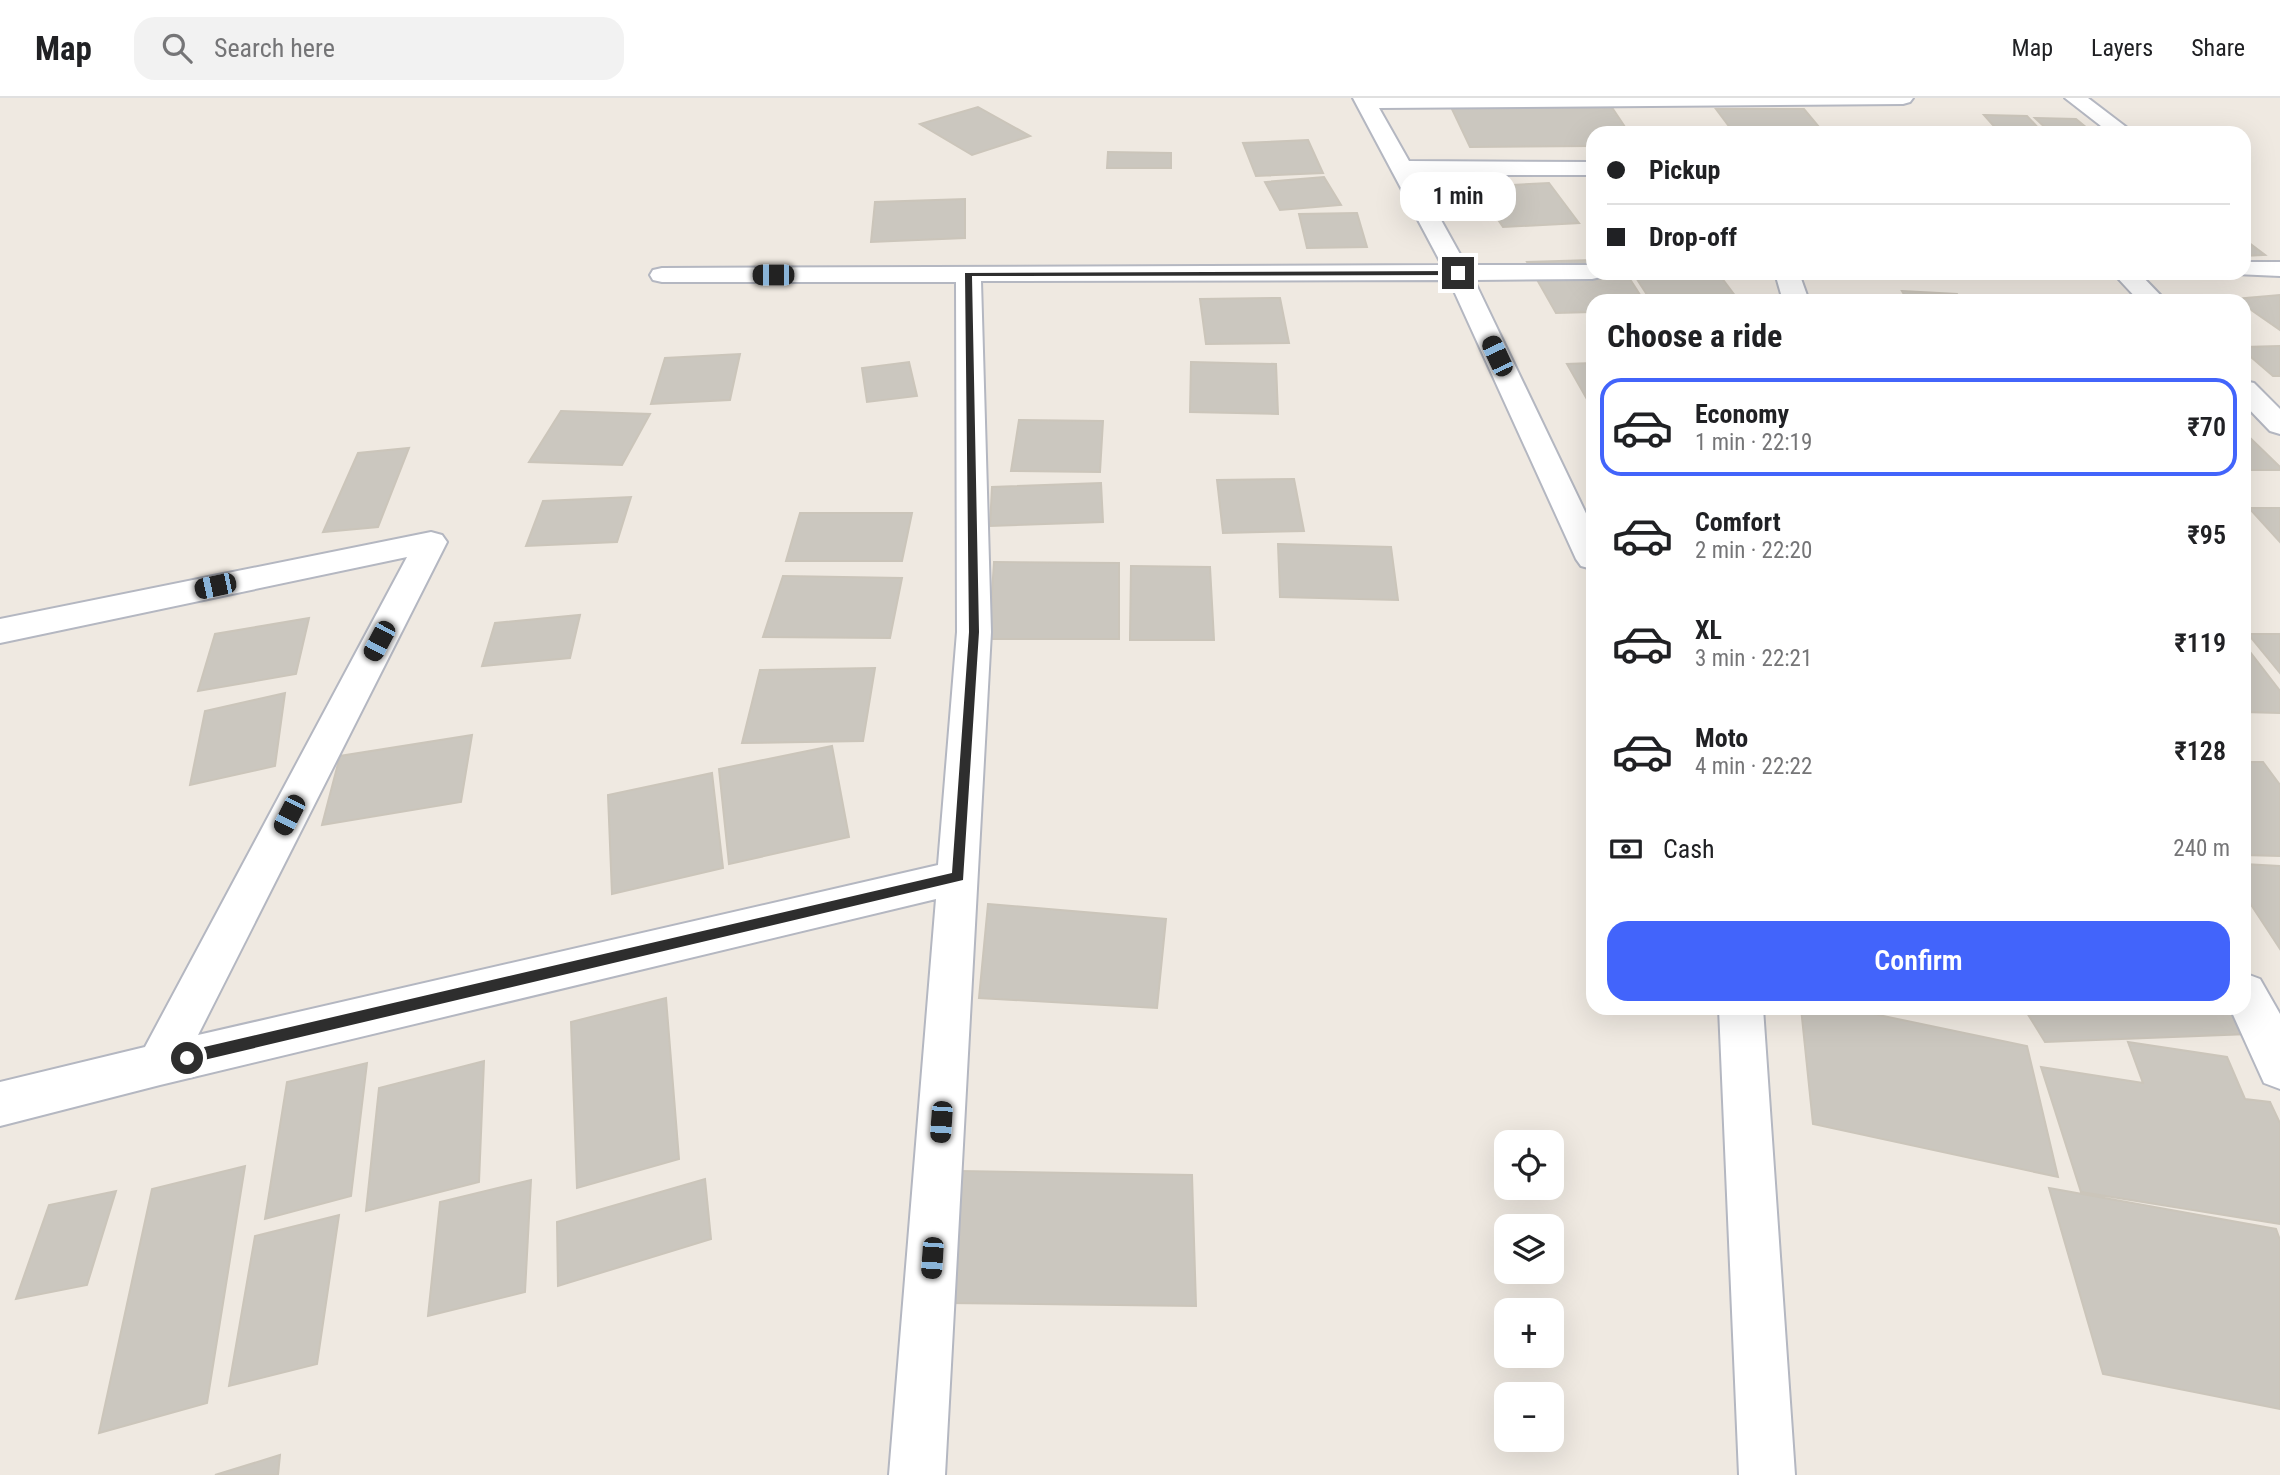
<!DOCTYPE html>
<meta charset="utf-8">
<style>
body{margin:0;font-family:"Roboto Condensed",sans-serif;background:#f2f2f2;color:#202124;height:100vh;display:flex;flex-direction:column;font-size:26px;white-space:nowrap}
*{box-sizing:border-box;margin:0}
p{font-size:23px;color:#757577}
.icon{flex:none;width:38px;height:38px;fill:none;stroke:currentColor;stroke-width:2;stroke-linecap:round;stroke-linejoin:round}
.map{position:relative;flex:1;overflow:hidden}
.sheet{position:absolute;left:1586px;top:196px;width:665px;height:721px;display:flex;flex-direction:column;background:#fff;border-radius:21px;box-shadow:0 7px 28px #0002}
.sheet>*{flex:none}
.hud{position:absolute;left:1586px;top:28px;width:665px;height:154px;border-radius:21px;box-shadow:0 7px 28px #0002;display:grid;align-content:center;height:154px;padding:0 21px;background:#fff}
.tools{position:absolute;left:1494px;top:1032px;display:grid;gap:14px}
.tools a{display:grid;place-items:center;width:70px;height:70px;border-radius:14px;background:#fff;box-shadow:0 7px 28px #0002;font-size:35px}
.end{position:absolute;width:32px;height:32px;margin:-16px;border:9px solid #2e2e2e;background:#fff;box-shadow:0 0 0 4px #fff}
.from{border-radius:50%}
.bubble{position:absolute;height:49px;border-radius:21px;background:#fff;box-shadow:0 7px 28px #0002;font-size:23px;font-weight:600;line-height:49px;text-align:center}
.car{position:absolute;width:21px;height:42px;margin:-21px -10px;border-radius:9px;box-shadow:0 0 5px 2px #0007;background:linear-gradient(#222 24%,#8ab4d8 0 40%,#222 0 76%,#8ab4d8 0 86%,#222 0)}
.hud b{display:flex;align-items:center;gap:24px;height:66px;font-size:26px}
.hud b+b{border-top:2px solid #e0e0e0}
.hud i{width:18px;height:18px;background:#202124}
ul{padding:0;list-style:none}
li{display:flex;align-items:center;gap:21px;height:98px;margin:0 14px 10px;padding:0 7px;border:4px solid transparent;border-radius:21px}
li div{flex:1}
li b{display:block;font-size:26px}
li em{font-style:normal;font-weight:600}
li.on{border-color:#4264fb}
li>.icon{width:63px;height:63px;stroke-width:1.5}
h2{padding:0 21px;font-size:32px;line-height:84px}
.pay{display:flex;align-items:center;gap:18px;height:77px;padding:0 21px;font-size:26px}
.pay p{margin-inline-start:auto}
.action{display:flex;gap:14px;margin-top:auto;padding:14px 21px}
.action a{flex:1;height:80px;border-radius:21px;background:#4264fb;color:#fff;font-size:28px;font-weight:600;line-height:80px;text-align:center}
header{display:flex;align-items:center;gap:42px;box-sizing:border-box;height:98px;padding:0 35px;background:#fff;border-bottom:2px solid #e0e0e0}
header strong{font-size:33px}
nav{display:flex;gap:38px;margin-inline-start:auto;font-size:24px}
.search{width:490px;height:63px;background:#f2f2f2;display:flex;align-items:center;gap:18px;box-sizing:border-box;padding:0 24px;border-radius:21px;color:#757577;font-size:26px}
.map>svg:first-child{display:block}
</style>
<header>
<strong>Map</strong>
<div class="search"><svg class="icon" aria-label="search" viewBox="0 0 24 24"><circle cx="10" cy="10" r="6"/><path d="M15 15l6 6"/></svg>Search here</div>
<nav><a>Map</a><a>Layers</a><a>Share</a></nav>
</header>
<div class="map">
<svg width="2280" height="1377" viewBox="0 0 2280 1377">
<rect width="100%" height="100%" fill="#efe9e1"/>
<!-- building -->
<path fill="#cbc7bf" stroke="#cbc5ba" stroke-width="2" d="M1611,8L1629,35H1592V48L1470,49L1451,9Z
M978,9L1030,38L972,57L920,26Z
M1716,11H1804L1824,35H1734Z
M1984,17L2027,18L2043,35H2000Z
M2035,20L2076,21L2093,35H2051Z
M1308,42L1323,75L1256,78L1243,45Z
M1108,54L1171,55V70H1107Z
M1324,79L1341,107L1280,112L1265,84Z
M1549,85L1579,125L1503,129L1476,89Z
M965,101V140L871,144L875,104Z
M1357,115L1367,149L1307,150L1299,116Z
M2244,141L2265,157L2244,158Z
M1592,162V175H1626L1644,203H1592V214L1556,215L1527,164Z
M1633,175H1718L1739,203H1651Z
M1902,193L1957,196L1961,203H1908Z
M2280,197V232L2244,207V203L2234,201Z
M1280,200L1289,245L1206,246L1200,201Z
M2280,248V278H2273L2244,253V249Z
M740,256L730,302L651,306L665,260Z
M909,264L917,298L867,304L862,270Z
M1191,264L1276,266L1278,316L1190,314Z
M1592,265V303H1588L1567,266Z
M561,313L650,316L622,367L529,364Z
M1019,322L1103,323L1100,374L1011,373Z
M2244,334L2280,369V372H2244Z
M409,350L378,429L323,434L358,355Z
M1294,381L1304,433L1223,435L1217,382Z
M1101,385L1103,424L990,428L992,389Z
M631,399L617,444L526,448L543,403Z
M2249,410H2280V444Z
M800,415H912L902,463H786Z
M1278,446L1391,449L1398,502L1280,499Z
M994,464L1119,465V541H989Z
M1131,468L1210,469L1214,542H1130Z
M783,478L902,480L890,540L763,539Z
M580,517L570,560L482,568L495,525Z
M309,520L296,576L198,593L215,536Z
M2248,536H2280V575Z
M2244,546L2280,593V615L2244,614Z
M875,570L863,643L742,645L760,572Z
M285,595L275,668L190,687L205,613Z
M472,637L461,704L322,727L340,658Z
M832,648L849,739L729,766L719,671Z
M2244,664H2263L2280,687V758L2244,757Z
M712,675L723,770L612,796L608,697Z
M2244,766L2280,768V851L2244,796Z
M988,806L1166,821L1157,910L979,900Z
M666,900L679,1061L577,1090L571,924Z
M1801,910H1845L2027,948L2058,1079L1813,1026Z
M2024,910H2229L2248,936L2045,944Z
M2128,944L2227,959L2245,1001L2270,1004L2280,1025V1126L2081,1094L2041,969L2143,985Z
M484,963L479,1084L366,1113L379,990Z
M367,965L351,1098L265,1121L287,984Z
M245,1068L207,1305L99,1335L152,1091Z
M959,1073L1192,1077L1196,1208L946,1205Z
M705,1081L711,1141L558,1188L557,1124Z
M531,1082L525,1194L428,1218L440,1104Z
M2049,1090L2276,1131L2280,1142V1311L2103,1276Z
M116,1093L87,1187L16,1201L49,1107Z
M339,1117L317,1266L229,1288L255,1138Z
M280,1357L278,1377H215Z"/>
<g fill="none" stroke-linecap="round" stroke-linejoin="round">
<!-- street casing -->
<g stroke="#b4b7c1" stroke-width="4">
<path id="street" d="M1353,0H1913L1910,4L1903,6L1379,10L1409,63L1592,64V77H1416L1466,167H1592V175H1604L1601,179L1592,181L1474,182L1592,428V471L1581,468L1576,461L1449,182L981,183L991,534L945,1377H889L936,801L160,987L0,1028V984L145,949L407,459L0,545V521L431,434L442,437L447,444L198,937L938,767L957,534L956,184H662L653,182L650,177L653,172L662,170L1442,167Z
M2065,0H2088L2134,35H2110Z
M2244,164H2280V178L2235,176L2244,175Z
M1775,175H1799L1809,203H1783Z
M2113,175H2139L2166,203H2139Z
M2244,283L2254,285L2280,311V336L2270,333L2244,306Z
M2244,875L2260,881L2280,916V991L2264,985L2230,910H2244Z
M1719,910H1763L1795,1377H1739Z"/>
</g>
<!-- street -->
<use href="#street" fill="#fff" fill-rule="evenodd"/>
</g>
<!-- route -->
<path fill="#2e2e2e" d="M1458,173L1461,177L972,178L979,534L963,782L187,966L182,964L180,960L187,953L952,775L969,534L965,175Z"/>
</svg>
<div class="tools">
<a><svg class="icon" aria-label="locate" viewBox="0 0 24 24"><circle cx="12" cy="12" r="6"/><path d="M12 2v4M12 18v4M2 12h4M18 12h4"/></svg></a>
<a><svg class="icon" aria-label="layers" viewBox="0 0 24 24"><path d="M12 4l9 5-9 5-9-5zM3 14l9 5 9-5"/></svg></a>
<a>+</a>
<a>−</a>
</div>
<i class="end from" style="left:187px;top:960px"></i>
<i class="end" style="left:1458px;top:175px"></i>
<div class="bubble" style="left:1400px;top:74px;width:116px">1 min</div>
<i class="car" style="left:773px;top:177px;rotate:270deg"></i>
<i class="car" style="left:1497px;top:258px;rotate:335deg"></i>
<i class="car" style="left:215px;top:488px;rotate:258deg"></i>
<i class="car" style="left:379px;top:543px;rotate:208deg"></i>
<i class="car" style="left:289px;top:717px;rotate:207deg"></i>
<i class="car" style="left:941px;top:1024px;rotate:184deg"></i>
<i class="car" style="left:932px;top:1160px;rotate:184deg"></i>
<div class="hud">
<b><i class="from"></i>Pickup</b>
<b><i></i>Drop-off</b>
</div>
<section class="sheet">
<h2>Choose a ride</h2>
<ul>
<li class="on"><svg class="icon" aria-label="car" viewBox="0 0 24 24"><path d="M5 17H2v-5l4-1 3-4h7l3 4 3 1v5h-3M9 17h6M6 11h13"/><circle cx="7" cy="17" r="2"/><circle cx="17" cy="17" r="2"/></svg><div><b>Economy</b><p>1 min · 22:19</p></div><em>₹70</em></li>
<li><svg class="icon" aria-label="car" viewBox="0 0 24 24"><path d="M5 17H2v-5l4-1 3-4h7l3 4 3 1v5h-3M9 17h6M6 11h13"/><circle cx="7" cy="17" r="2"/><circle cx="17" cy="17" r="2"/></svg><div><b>Comfort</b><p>2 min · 22:20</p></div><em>₹95</em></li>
<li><svg class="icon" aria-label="car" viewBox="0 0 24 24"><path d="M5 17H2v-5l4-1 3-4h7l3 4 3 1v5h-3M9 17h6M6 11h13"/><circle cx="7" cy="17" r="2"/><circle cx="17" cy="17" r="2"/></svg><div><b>XL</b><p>3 min · 22:21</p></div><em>₹119</em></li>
<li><svg class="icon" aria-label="car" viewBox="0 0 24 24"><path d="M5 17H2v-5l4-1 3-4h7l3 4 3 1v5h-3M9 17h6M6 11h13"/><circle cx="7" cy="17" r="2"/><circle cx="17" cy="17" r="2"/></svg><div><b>Moto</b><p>4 min · 22:22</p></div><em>₹128</em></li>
</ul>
<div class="pay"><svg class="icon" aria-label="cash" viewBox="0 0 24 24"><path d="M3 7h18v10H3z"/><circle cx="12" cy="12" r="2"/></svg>Cash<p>240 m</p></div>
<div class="action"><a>Confirm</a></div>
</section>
</div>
